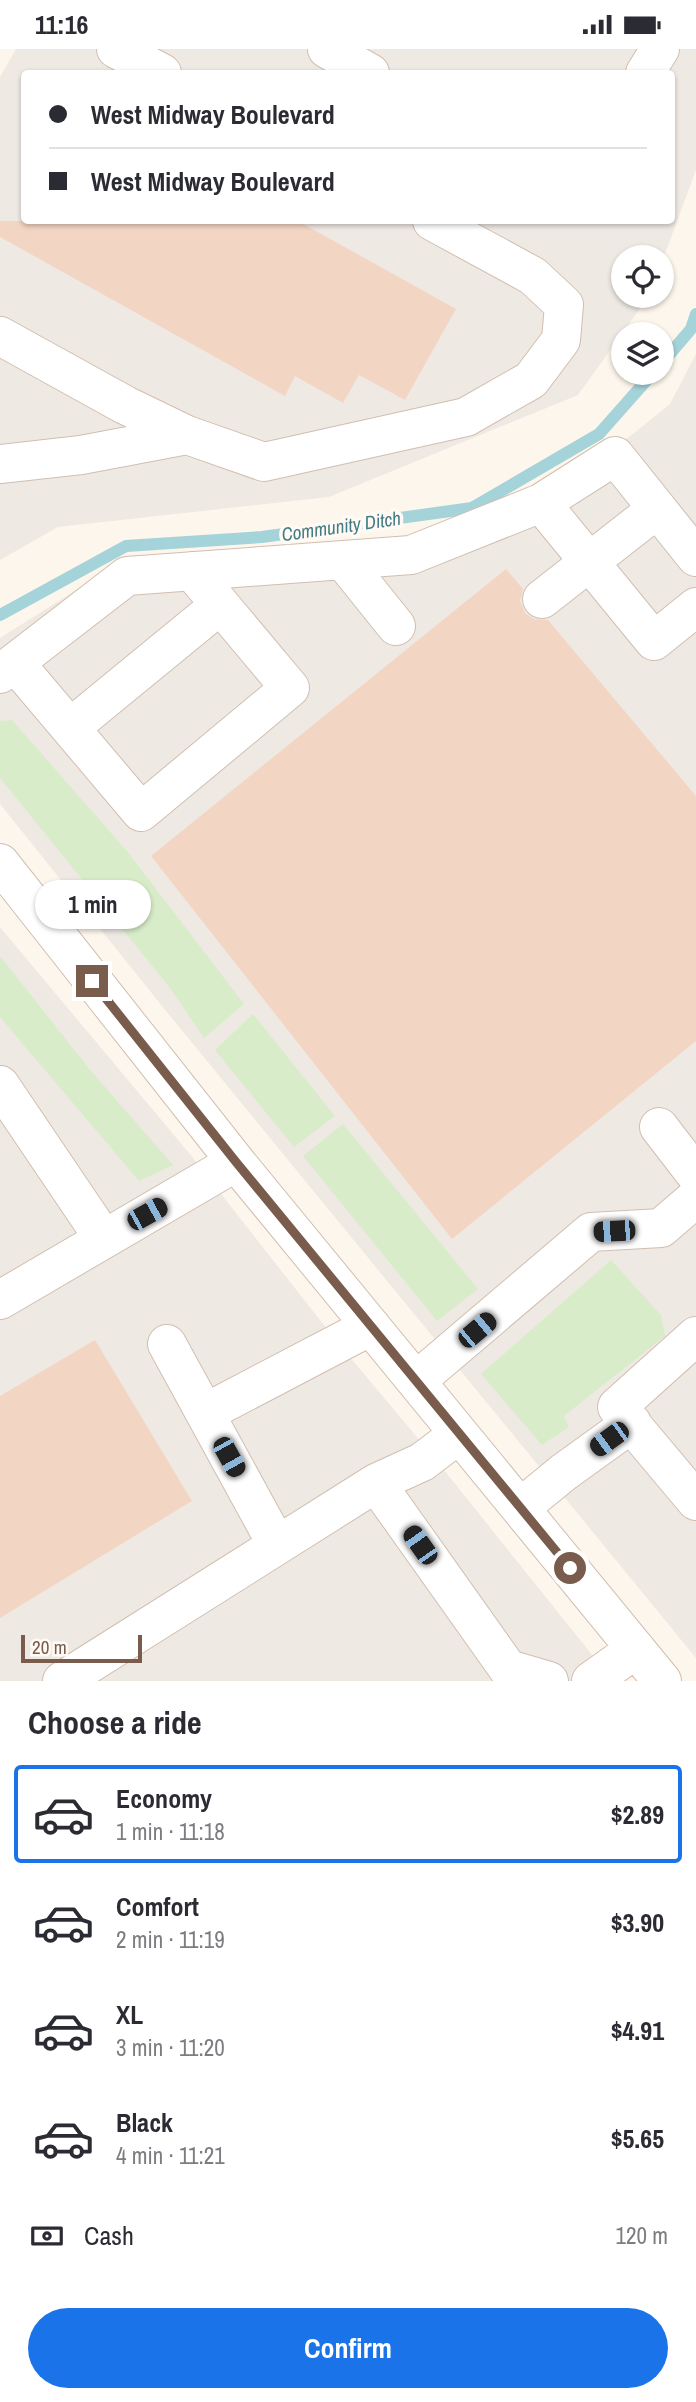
<!DOCTYPE html>
<meta charset="utf-8">
<style>
body{margin:0;font-family:"Archivo Narrow",sans-serif;background:#f2f2f3;color:#2b2b33;height:100vh;display:flex;flex-direction:column;font-size:26px;white-space:nowrap}
*{box-sizing:border-box;margin:0}
p{font-size:23px;color:#7c7c81}
.icon{flex:none;width:38px;height:38px;fill:none;stroke:currentColor;stroke-width:2;stroke-linecap:round;stroke-linejoin:round}
.map{position:relative;height:1632px;overflow:hidden}
.side{display:flex;flex-direction:column;background:#fff;flex:1}
.side>*{flex:none}
.hud{position:absolute;left:21px;top:21px;width:654px;height:154px;border-radius:7px;box-shadow:0 2px 5px #0004;display:grid;align-content:center;height:154px;padding:0 28px;background:#fff}
.fabs{position:absolute;left:611px;top:196px;display:grid;gap:14px}
.fabs a{display:grid;place-items:center;width:63px;height:63px;border-radius:50%;background:#fff;box-shadow:0 2px 5px #0004;font-size:35px}
.scale{position:absolute;left:21px;bottom:18px;width:121px;box-sizing:border-box;padding-left:7px;border:4px solid #7a5c4d;border-top:0;font-size:19px;line-height:24px;white-space:nowrap;color:#7a5c4d;-webkit-text-stroke:5px #fffaf3;paint-order:stroke}
.end{position:absolute;width:32px;height:32px;margin:-16px;border:9px solid #7a5c4d;background:#fff;box-shadow:0 0 0 4px #fff}
.from{border-radius:50%}
.bubble{position:absolute;height:49px;border-radius:24px;background:#fff;box-shadow:0 2px 5px #0004;font-size:23px;font-weight:700;line-height:49px;text-align:center}
.car{position:absolute;width:21px;height:42px;margin:-21px -10px;border-radius:9px;box-shadow:0 0 5px 2px #0007;background:linear-gradient(#222 24%,#8ab4d8 0 40%,#222 0 76%,#8ab4d8 0 86%,#222 0)}
.hud b{display:flex;align-items:center;gap:24px;height:66px;font-size:26px}
.hud b+b{border-top:2px solid #e1e1e2}
.hud i{width:18px;height:18px;background:#2b2b33}
ul{padding:0;list-style:none}
li{display:flex;align-items:center;gap:21px;height:98px;margin:0 14px 10px;padding:0 14px;border:4px solid transparent;border-radius:7px}
li div{flex:1}
li b{display:block;font-size:26px}
li em{font-style:normal;font-weight:700}
li.active{border-color:#1a73e8}
li>.icon{width:63px;height:63px;stroke-width:1.5}
h2{padding:0 28px;font-size:32px;line-height:84px}
.pay{display:flex;align-items:center;gap:18px;height:77px;padding:0 28px;font-size:26px}
.pay p{margin-inline-start:auto}
.cta{display:flex;gap:14px;margin-top:auto;padding:14px 28px}
.cta a{flex:1;height:80px;border-radius:42px;background:#1a73e8;color:#fff;font-size:28px;font-weight:700;line-height:80px;text-align:center}
.status{display:flex;justify-content:space-between;align-items:center;height:49px;padding:0 35px;background:#fff;direction:ltr}
.status svg{height:19px;fill:currentColor}
.map>svg:first-child{display:block}
</style>
<div class="status"><b>11:16</b><svg viewBox="0 0 49 12"><path d="M0 12V9h3v3zM5 12V6h3v6zM10 12V3h3v9zM15 12V0h3v12zM26 1h20v11H26zM47 4h2v5h-2z"/></svg></div>
<div class="map">
<svg width="696" height="1632" viewBox="0 0 696 1632">
<rect width="100%" height="100%" fill="#fdf6ec"/>
<!-- industrial -->
<path fill="#efe9e4" fill-rule="evenodd" d="M16,0H696V121L662,213V208H623V247H649L578,346L329,448L58,478L0,511V28ZM24,24H672V172H24Z
M696,305V1609L166,962L0,755V589L100,526L426,486L538,439L629,388L670,355Z
M0,878L189,1104L338,1294L432,1406L613,1632H0Z"/>
<!-- green -->
<path fill="#d8ecc9" d="M12,671L127,802L244,955L204,989L170,939L0,729V672Z
M0,907L91,1022L173,1116L139,1132L0,968Z
M253,965L335,1067L294,1098L215,1001Z
M343,1075L478,1240L437,1272L303,1107Z
M611,1211L661,1266L665,1287L564,1367L569,1378L542,1396L481,1325Z"/>
<g fill="none" stroke-linecap="round" stroke-linejoin="round">
<!-- stream -->
<path stroke="#a5d3da" stroke-width="12" d="M662,314L691,280L696,265
M0,566L126,497L262,488L472,459L599,385L653,324"/>
</g>
<!-- building -->
<path fill="#f3d5c3" d="M0,172H298L456,260L405,351L359,326L343,354L295,327L285,347L0,188Z
M506,520L523,540L520,552L525,564L534,570L548,571L696,747V992L452,1190L151,807Z
M95,1291L192,1452L0,1569V1347Z"/>
<g fill="none" stroke-linecap="round" stroke-linejoin="round">
<!-- minor casing -->
<g stroke="#d1beb0" stroke-width="40">
<path id="minor" d="M116,0L162,24
M327,0L370,24
M645,24L660,0
M0,287L125,356L187,386L264,413L466,368L531,331L561,291L564,256L533,227L432,172
M0,415L81,406L187,386
M541,454L654,592L696,558
M343,511L396,577
M542,550L657,460
M15,614L141,763L290,639L192,522
M0,625L127,527L411,506L541,454L615,407L696,508
M70,679L220,556
M0,814L236,1113L662,1632
M0,1036L104,1190
M659,1078L696,1126
M0,1251L236,1113
M696,1287L617,1358L696,1452
M167,1295L277,1496
M416,1332L591,1183L661,1179L696,1149
M205,1364L371,1277
M376,1434L508,1620L549,1632
M520,1459L564,1423L632,1374
M62,1632L376,1434L422,1413L459,1385
M591,1632L636,1600"/>
</g>
<!-- minor -->
<use href="#minor" stroke="#fff" stroke-width="38"/>
</g>
<g fill="none" stroke-linecap="round" stroke-linejoin="round">
<!-- route -->
<path stroke="#7a5c4d" stroke-width="9" d="M92,932L236,1113L570,1519"/>
</g>
<g text-anchor="middle" dominant-baseline="central" stroke-width="7" stroke-linejoin="round" paint-order="stroke">
<!-- water labels -->
<g font-size="19" font-style="italic" fill="#437c86" stroke="#fffaf3">
<text transform="translate(341 477) rotate(-8)">Community Ditch</text>
</g>
</g>
</svg>
<div class="fabs">
<a><svg class="icon" aria-label="locate" viewBox="0 0 24 24"><circle cx="12" cy="12" r="6"/><path d="M12 2v4M12 18v4M2 12h4M18 12h4"/></svg></a>
<a><svg class="icon" aria-label="layers" viewBox="0 0 24 24"><path d="M12 4l9 5-9 5-9-5zM3 14l9 5 9-5"/></svg></a>
</div>
<div class="scale">20 m</div>
<i class="end from" style="left:570px;top:1519px"></i>
<i class="end" style="left:92px;top:932px"></i>
<div class="bubble" style="left:35px;top:831px;width:116px">1 min</div>
<i class="car" style="left:147px;top:1165px;rotate:61deg"></i>
<i class="car" style="left:614px;top:1182px;rotate:267deg"></i>
<i class="car" style="left:477px;top:1281px;rotate:50deg"></i>
<i class="car" style="left:609px;top:1390px;rotate:234deg"></i>
<i class="car" style="left:229px;top:1408px;rotate:151deg"></i>
<i class="car" style="left:420px;top:1496px;rotate:325deg"></i>
<div class="hud">
<b><i class="from"></i>West Midway Boulevard</b>
<b><i></i>West Midway Boulevard</b>
</div>
</div>
<section class="side">
<h2>Choose a ride</h2>
<ul>
<li class="active"><svg class="icon" aria-label="car" viewBox="0 0 24 24"><path d="M5 17H2v-5l4-1 3-4h7l3 4 3 1v5h-3M9 17h6M6 11h13"/><circle cx="7" cy="17" r="2"/><circle cx="17" cy="17" r="2"/></svg><div><b>Economy</b><p>1 min · 11:18</p></div><em>$2.89</em></li>
<li><svg class="icon" aria-label="car" viewBox="0 0 24 24"><path d="M5 17H2v-5l4-1 3-4h7l3 4 3 1v5h-3M9 17h6M6 11h13"/><circle cx="7" cy="17" r="2"/><circle cx="17" cy="17" r="2"/></svg><div><b>Comfort</b><p>2 min · 11:19</p></div><em>$3.90</em></li>
<li><svg class="icon" aria-label="car" viewBox="0 0 24 24"><path d="M5 17H2v-5l4-1 3-4h7l3 4 3 1v5h-3M9 17h6M6 11h13"/><circle cx="7" cy="17" r="2"/><circle cx="17" cy="17" r="2"/></svg><div><b>XL</b><p>3 min · 11:20</p></div><em>$4.91</em></li>
<li><svg class="icon" aria-label="car" viewBox="0 0 24 24"><path d="M5 17H2v-5l4-1 3-4h7l3 4 3 1v5h-3M9 17h6M6 11h13"/><circle cx="7" cy="17" r="2"/><circle cx="17" cy="17" r="2"/></svg><div><b>Black</b><p>4 min · 11:21</p></div><em>$5.65</em></li>
</ul>
<div class="pay"><svg class="icon" aria-label="cash" viewBox="0 0 24 24"><path d="M3 7h18v10H3z"/><circle cx="12" cy="12" r="2"/></svg>Cash<p>120 m</p></div>
<div class="cta"><a>Confirm</a></div>
</section>
